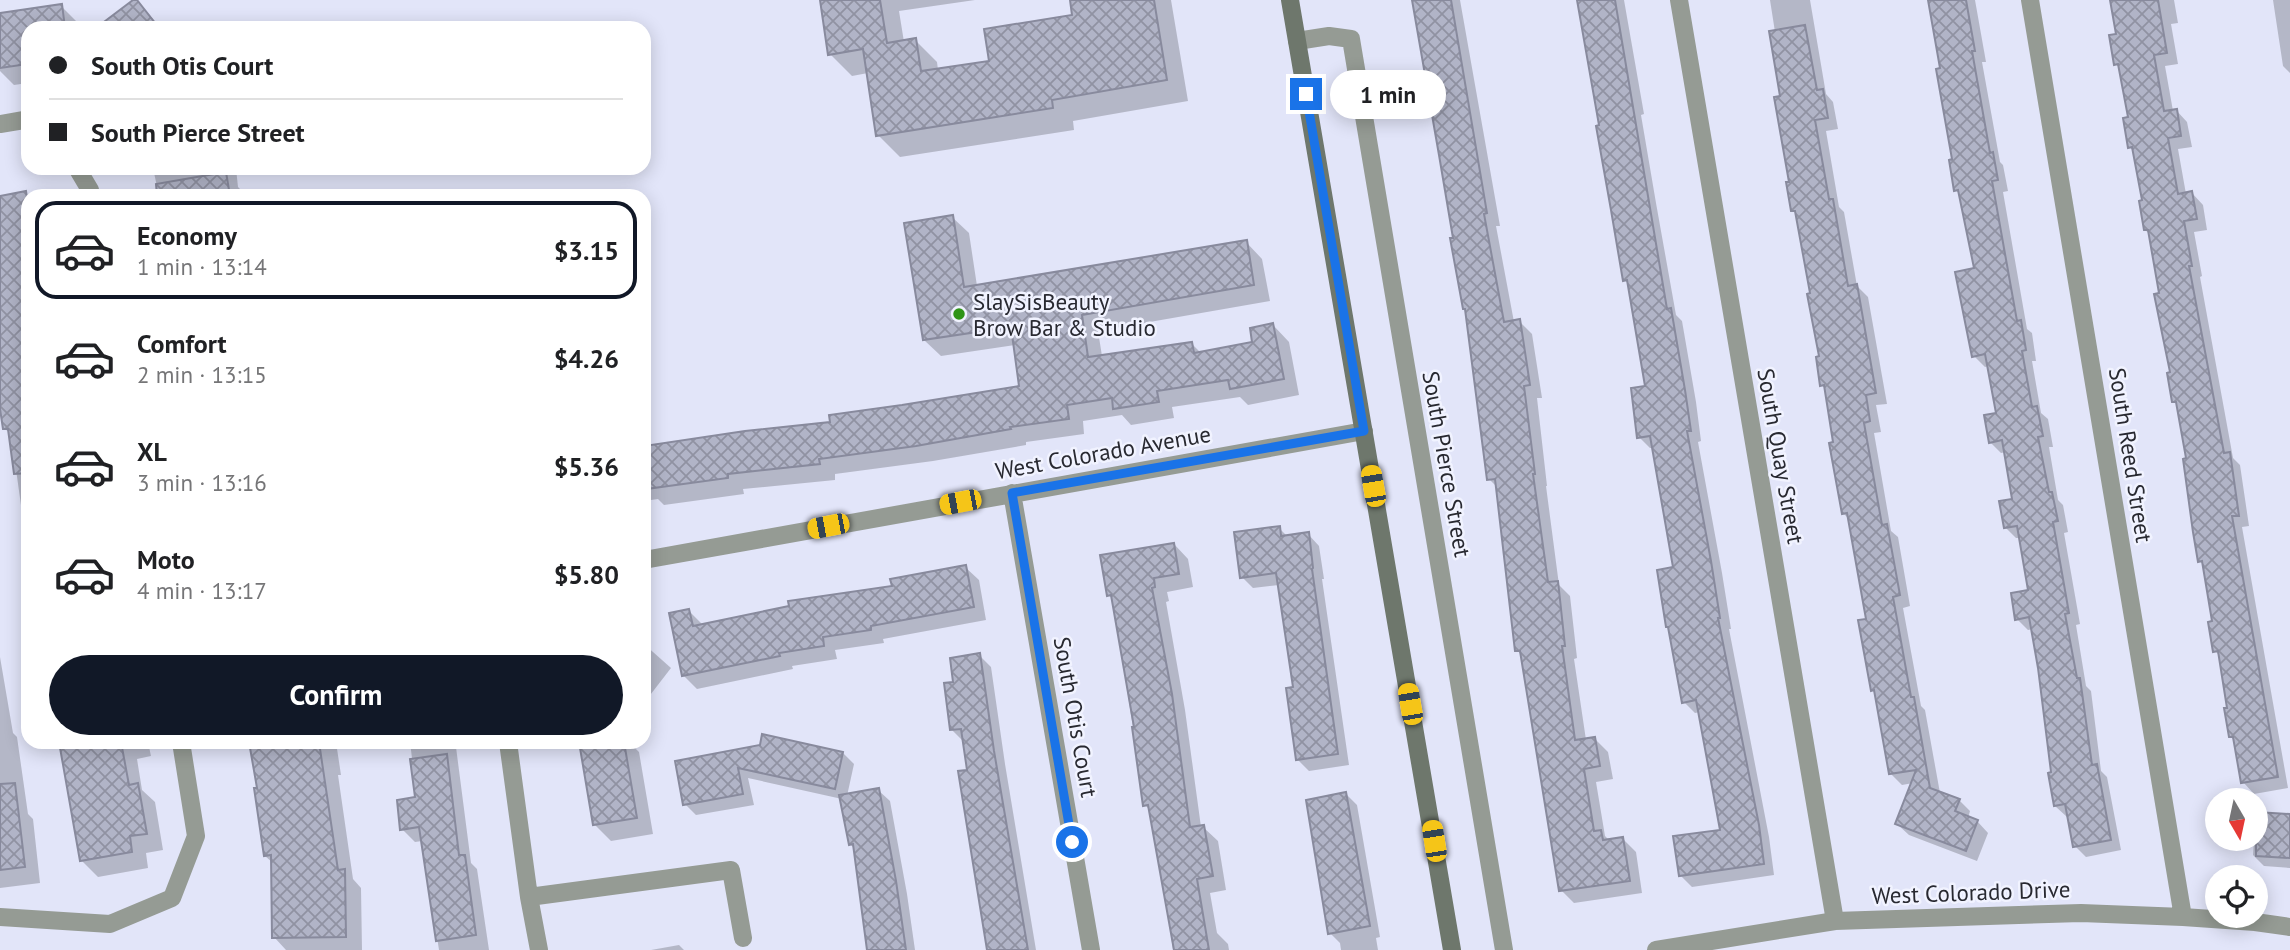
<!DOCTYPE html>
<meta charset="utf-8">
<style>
body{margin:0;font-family:"PT Sans",sans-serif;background:#f2f2f2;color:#202124;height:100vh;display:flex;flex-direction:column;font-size:26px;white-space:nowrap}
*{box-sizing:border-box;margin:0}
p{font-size:23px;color:#757577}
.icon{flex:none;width:38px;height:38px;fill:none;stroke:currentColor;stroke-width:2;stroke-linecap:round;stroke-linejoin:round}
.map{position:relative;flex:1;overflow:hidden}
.side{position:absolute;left:21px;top:189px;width:630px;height:560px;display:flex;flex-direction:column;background:#fff;border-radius:21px;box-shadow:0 4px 18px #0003}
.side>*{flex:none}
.top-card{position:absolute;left:21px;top:21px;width:630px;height:154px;border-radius:21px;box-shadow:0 4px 18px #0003;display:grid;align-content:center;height:154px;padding:0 28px;background:#fff}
.needle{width:46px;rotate:171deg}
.buttons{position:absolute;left:2205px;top:788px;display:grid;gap:14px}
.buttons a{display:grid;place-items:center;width:63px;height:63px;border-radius:50%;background:#fff;box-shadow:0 4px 18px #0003;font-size:35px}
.end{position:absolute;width:32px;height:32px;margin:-16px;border:9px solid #1a73e8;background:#fff;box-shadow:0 0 0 4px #fff}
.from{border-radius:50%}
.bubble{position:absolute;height:49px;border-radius:24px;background:#fff;box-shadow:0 4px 18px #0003;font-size:23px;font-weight:800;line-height:49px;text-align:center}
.car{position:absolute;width:21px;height:42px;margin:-21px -10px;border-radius:9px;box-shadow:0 0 5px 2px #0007;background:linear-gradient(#f5c518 24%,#345 0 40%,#f5c518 0 76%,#345 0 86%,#f5c518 0)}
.top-card b{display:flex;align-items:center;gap:24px;height:66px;font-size:26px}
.top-card b+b{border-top:2px solid #e0e0e0}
.top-card i{width:18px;height:18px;background:#202124}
ul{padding:12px 0 0;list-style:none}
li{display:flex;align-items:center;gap:21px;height:98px;margin:0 14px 10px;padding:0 14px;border:4px solid transparent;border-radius:21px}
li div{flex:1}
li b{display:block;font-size:26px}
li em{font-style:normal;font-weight:800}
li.selected{border-color:#111827}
li>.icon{width:63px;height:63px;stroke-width:1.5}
.action{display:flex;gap:14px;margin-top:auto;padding:14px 28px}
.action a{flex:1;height:80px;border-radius:42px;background:#111827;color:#fff;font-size:28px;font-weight:800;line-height:80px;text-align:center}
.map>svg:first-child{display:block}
</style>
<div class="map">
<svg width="2290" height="950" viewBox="0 0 2290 950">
<defs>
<pattern id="building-cross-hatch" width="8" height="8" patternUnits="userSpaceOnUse" patternTransform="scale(1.75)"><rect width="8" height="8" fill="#b1b4c7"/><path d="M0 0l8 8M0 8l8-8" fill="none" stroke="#9092a2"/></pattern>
</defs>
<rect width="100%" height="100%" fill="#e2e5f9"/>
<!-- shadow -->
<path fill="#0003" d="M136,0L161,28H99Z
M822,0H975L899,11L904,42L915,40L937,62L938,70L991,62L1074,16L1072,0H1171L1188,101L1073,121L1074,130L900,157L878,135L868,73L852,76L830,54Z
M1414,0H1460L1500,226H1496L1514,322L1519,321L1532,334L1542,398H1537L1547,486H1546L1559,585L1570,596L1577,658L1574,659L1586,740L1595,739L1608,752L1613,779L1596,782L1605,836L1610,841L1623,839L1636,852L1642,893L1574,903L1561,890L1523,657L1517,650L1498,488L1489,479L1467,310Z
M1578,0H1624L1644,114L1641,115L1656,203L1676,315L1682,321L1696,402L1701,441L1698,442L1722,573L1731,629H1729L1769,837L1774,875L1692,887L1680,875L1722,831L1700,712L1695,713L1684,702L1675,568L1654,448H1650L1639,437L1647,387L1629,284L1625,280Z
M1770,0H1810L1826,94L1833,102L1838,129L1826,131L1839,207L1844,212L1857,286L1868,297L1887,404L1876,405L1881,432L1874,433L1891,531L1898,537L1910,606L1903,608L1921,706L1925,710L1940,793L1959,800L1970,811L1968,818L1977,821L1988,833L1977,861L1909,835L1897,824L1913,783L1902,785L1891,774L1877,694L1873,690L1868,620L1850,520L1843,513L1827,390L1822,385L1821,357L1812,295L1798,216L1793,210L1775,32Z
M1930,0H1975L1986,62H1982L2000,162L2003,165L2008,191L2003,192L2027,329L2032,333L2036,361H2032L2041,413L2048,419L2053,447H2049L2058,500L2063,505L2068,532L2064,533L2080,624L2076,625L2086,686L2091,691L2101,771L2107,777L2121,850L2086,857L2075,846L2069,816L2067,817L2055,806L2053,773L2033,629L2028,630L2017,619L2030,591L2021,538H2016L2005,527L2014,500L2006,452L2001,453L1990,442L1998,415L1989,366L1985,367L1974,356L1976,270L1961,195L1956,190L1955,161Z
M2112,0H2174L2178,23L2171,24L2178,64L2165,66L2173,111L2176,110L2187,122L2192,147L2178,149L2186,194L2192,193L2203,205L2207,230L2194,232L2202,276L2200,277L2233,458L2240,465L2249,526L2242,527L2288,788L2254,794L2243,782L2236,742L2231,737L2229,709L2220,656L2215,651L2214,623L2205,566L2200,561L2188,460L2179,406L2174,401L2161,295L2151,235L2145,230L2144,202L2135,152L2130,147V119L2121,69L2116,64L2118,35Z
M2273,0H2290V73L2283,66Z
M61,6L78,23L79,28H28V83L14,85L0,71V15Z
M153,168H236L238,187L242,191L243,196H159Z
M25,193L28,196V555L11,434L5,429L0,398V198Z
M952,217L969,233L977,286L1246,242L1262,259L1270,301L1098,331L1102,356L1192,344L1202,354L1254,344L1273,325L1289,342L1299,395L1248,405L1240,397L1172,407L1174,418L1131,425L1122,415L1083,421L1084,434L1026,442V445L933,461L835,474V480L743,489L744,494L664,505L658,499L644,501V447L746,433L832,424L1021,387L1015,345L941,356L924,340Z
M1279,528L1288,537L1308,534L1319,546L1324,579H1322L1349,765L1309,771L1298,760L1295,688L1279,585L1253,588L1242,577Z
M1174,544L1188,559L1193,587L1167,592L1169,601L1166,602L1185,710L1201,827H1203L1218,841L1226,890L1210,893L1217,933L1228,944L1229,950H1173L1171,936H1173L1151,811L1145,805L1113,599L1109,595Z
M965,567L979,580L986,620L883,639L884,643L835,650L837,659L792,666L793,669L697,689L683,675L689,611L703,625L894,588Z
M644,644L671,668L644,703Z
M979,655L991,667L1005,764L1036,950H990L969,771L963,741L952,730L955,683Z
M0,657L13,733L17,737L28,814L33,819L40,883L0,888Z
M61,742H148L151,756L137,759L142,790L155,802L163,850L146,853L148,868L98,877L81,860Z
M251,742H336L341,775H338L353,879L361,888L362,950H286L274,937L273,863L265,856L259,789Z
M410,742H460L461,746L456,747L471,863L477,869L489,950H439L422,841L415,842L402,829L417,799Z
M580,742H629L639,752L653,834L611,841L595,825Z
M843,753L854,764L847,796L878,790L890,801L907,894L915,950H869L855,849L850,844L842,799L748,778L754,805L696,815L685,804L677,763Z
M1346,794L1357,805L1380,937L1376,938L1378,950H1341L1340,943L1330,933Z
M2256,814L2290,816V868L2264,866L2253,855Z
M679,945L684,950H651Z"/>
<!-- building -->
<path fill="url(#building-cross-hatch)" stroke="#888a9d" stroke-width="2" d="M133,0H137L159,28H96Z
M820,0H880L887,43L916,38L921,71L989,61L984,29L1072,15L1070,0H1154L1167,80L1052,100L1053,108L876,136L863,49L828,55Z
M1412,0H1451L1487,213L1484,214L1504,322L1520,319L1530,385L1524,386L1535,474H1533L1548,582L1558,581L1565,646H1562L1575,740L1595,737L1600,766L1584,769L1594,831L1601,830L1603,840L1623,837L1630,881L1559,891L1520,651H1515L1495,479L1487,480L1465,309H1463L1450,238H1453L1439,155Z
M1577,0H1615L1667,309L1671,308L1685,390L1691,431H1687L1711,561L1720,618H1718L1759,825L1764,864L1679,876L1673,836L1720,830L1696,700L1682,703L1668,627H1666L1657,570L1673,567L1650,436L1637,438L1631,388L1645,386L1627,280L1623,281L1611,210L1596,126L1599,125Z
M1928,0H1966L1975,51H1972L1990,153L1993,152L1998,180L1992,181L2017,321L2021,320L2026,350L2022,351L2032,407L2037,406L2043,436L2038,437L2049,492H2052L2058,521L2053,522L2069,613L2065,614L2077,678H2080L2092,765L2097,764L2111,840L2073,847L2065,804L2054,806L2048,773L2051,772L2038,668L2029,617L2015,620L2011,593L2028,590L2017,526L2004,528L1999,501L2012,499L2002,440L1989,443L1984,415L1996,413L1985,354L1972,357L1955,272L1974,268L1958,190L1954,191L1949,160L1952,159L1936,69L1940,68Z
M2110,0H2158L2167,53L2154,55L2164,111L2177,109L2181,136L2168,138L2178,194L2192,191L2197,219L2184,221L2192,266H2189L2224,453L2230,452L2239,516H2232L2278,777L2241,783L2233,737H2229L2224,708H2227L2218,651L2213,652L2208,622L2212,621L2202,561L2198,562L2193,532L2183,459L2186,458L2176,402H2172L2167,373L2170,372L2154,294L2159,293L2148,230H2144L2139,201L2142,200L2132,147L2128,148L2123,118L2128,117L2118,64L2114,65L2109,35L2116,34Z
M62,4L65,28H28V64L0,68V13Z
M1805,25L1817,90L1823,89L1828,118L1815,120L1829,199H1833L1848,286L1857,284L1876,393L1866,395L1870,421L1864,423L1882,525L1887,524L1900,595L1893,597L1911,697H1914L1930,788L1960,799L1955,811L1978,820L1966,851L1895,824L1916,770L1889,774L1874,690L1871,691L1858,620L1866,619L1847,513L1842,514L1829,443L1833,442L1824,385L1820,386L1816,357L1819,356L1807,294L1810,293L1795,211H1791L1786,182H1789L1774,97L1780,96L1769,31Z
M226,172L230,196H157L156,184Z
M26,191L28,205V473L14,474L8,429H3L0,409V196Z
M953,215L964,287L1247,240L1254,285L1082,315L1088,357L1192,342L1194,353L1252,342L1250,328L1273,323L1284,379L1230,389L1228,380L1157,391L1159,402L1113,409L1112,398L1067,405L1069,419L1010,427L1011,429L916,446L819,459L820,464L728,474V478L646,489L644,446L745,431L830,422L829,415L902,405L1019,386L1011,327L923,340L904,223Z
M1280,526L1281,536L1309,532L1313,568L1312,569L1338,754L1296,760L1286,688L1293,687L1276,573L1240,578L1234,532Z
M1174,543L1179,574L1154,578L1155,587L1152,588L1172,694L1190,827L1204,825L1213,876L1197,879L1209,950H1174L1148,805L1143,806L1132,727H1134L1111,595L1107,596L1100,555Z
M966,565L974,607L871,626V630L823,637L824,646L779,653L780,656L682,676L669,613L689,609L693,626L789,606L788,601L892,586L890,579Z
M980,653L994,751L1028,950H987L958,771L967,770L961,729L950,730L944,683L953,682L950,658Z
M762,734L843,752L835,789L738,768L743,794L683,805L675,761L760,745Z
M59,742H121L129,785L138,783L147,834L130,836L132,852L80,861Z
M249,742H319L338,870L345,869L346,937L272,938L271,855L264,856L254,788H257Z
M579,742H624L637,818L593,825Z
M447,754L459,855H465L476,935L436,941L419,827L400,830L397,800L415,797L410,759Z
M15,783L25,867L0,870V784Z
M879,788L896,881L906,950H867L853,844L849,845L839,795Z
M1346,792L1370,926L1328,934L1306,800Z
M2256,812L2290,814V858L2256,856Z"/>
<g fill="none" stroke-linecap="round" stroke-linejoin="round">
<!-- street -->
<path stroke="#959b94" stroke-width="18" d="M1679,0L1835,921
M2030,0L2183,917
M1297,41L1329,36L1351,39L1504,950
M0,124L24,120L28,122
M77,168L90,190L91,196
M1012,493L1091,950
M644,560L1364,431
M508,742L529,897L539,950
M529,897L731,870L743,938
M0,917L110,924L172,898L196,836L181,742
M1656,950L1835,921L2081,913L2183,917L2255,922L2290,927"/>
<!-- secondary -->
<path stroke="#6e776c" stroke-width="18" d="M1290,0L1452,950"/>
</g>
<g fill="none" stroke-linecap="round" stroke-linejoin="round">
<!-- route -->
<path stroke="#1a73e8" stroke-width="9" d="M1072,842L1012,493L1364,431L1306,94"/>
</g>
<!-- markers -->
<circle fill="#2f9417" stroke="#f1f3ff" stroke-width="2.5" cx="959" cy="314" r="7"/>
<g text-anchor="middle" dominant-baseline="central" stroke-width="5" stroke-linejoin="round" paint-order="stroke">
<!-- poi labels -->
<g font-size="23" fill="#282931" stroke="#f1f3ff" text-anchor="start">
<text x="973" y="301">SlaySisBeauty<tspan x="973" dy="26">Brow Bar &amp; Studio</tspan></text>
</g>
<!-- street labels -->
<g font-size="23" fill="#282931" stroke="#f1f3ff">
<text transform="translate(1103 452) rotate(-10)">West Colorado Avenue</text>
<text transform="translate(2131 455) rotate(81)">South Reed Street</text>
<text transform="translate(1781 456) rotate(80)">South Quay Street</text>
<text transform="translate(1447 464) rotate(80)">South Pierce Street</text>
<text transform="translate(1076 717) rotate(80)">South Otis Court</text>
<text transform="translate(1971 892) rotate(-2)">West Colorado Drive</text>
</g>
</g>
</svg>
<div class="buttons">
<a><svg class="needle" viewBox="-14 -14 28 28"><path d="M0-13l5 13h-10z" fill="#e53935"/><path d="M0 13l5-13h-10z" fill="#757577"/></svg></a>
<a><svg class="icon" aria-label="locate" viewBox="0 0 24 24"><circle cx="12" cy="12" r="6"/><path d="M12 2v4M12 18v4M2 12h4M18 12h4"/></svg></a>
</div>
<i class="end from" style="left:1072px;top:842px"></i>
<i class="end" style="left:1306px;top:94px"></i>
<div class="bubble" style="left:1330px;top:70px;width:116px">1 min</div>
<i class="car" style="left:1373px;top:486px;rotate:350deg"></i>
<i class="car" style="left:960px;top:502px;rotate:259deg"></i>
<i class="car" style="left:828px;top:526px;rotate:259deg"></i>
<i class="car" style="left:1410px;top:704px;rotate:350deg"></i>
<i class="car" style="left:1434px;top:841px;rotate:351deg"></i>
<div class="top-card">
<b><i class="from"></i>South Otis Court</b>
<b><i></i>South Pierce Street</b>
</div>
<section class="side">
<ul>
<li class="selected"><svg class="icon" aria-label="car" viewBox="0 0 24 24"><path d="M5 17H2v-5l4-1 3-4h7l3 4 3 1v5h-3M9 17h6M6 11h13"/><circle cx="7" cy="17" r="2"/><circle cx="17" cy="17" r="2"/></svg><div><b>Economy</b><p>1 min · 13:14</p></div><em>$3.15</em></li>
<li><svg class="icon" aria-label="car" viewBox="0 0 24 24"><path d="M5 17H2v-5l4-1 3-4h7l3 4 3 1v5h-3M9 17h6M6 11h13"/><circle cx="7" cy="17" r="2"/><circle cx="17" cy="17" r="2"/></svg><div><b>Comfort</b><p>2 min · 13:15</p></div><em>$4.26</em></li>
<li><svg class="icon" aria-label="car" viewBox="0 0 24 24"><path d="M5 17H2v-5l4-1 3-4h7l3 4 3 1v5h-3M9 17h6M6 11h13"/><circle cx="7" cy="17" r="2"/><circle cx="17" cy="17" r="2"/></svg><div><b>XL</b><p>3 min · 13:16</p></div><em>$5.36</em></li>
<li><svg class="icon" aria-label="car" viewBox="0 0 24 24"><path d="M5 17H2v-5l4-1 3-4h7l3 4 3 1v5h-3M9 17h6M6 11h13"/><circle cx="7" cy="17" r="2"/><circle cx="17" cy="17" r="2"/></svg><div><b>Moto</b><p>4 min · 13:17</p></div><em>$5.80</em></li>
</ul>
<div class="action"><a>Confirm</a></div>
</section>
</div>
